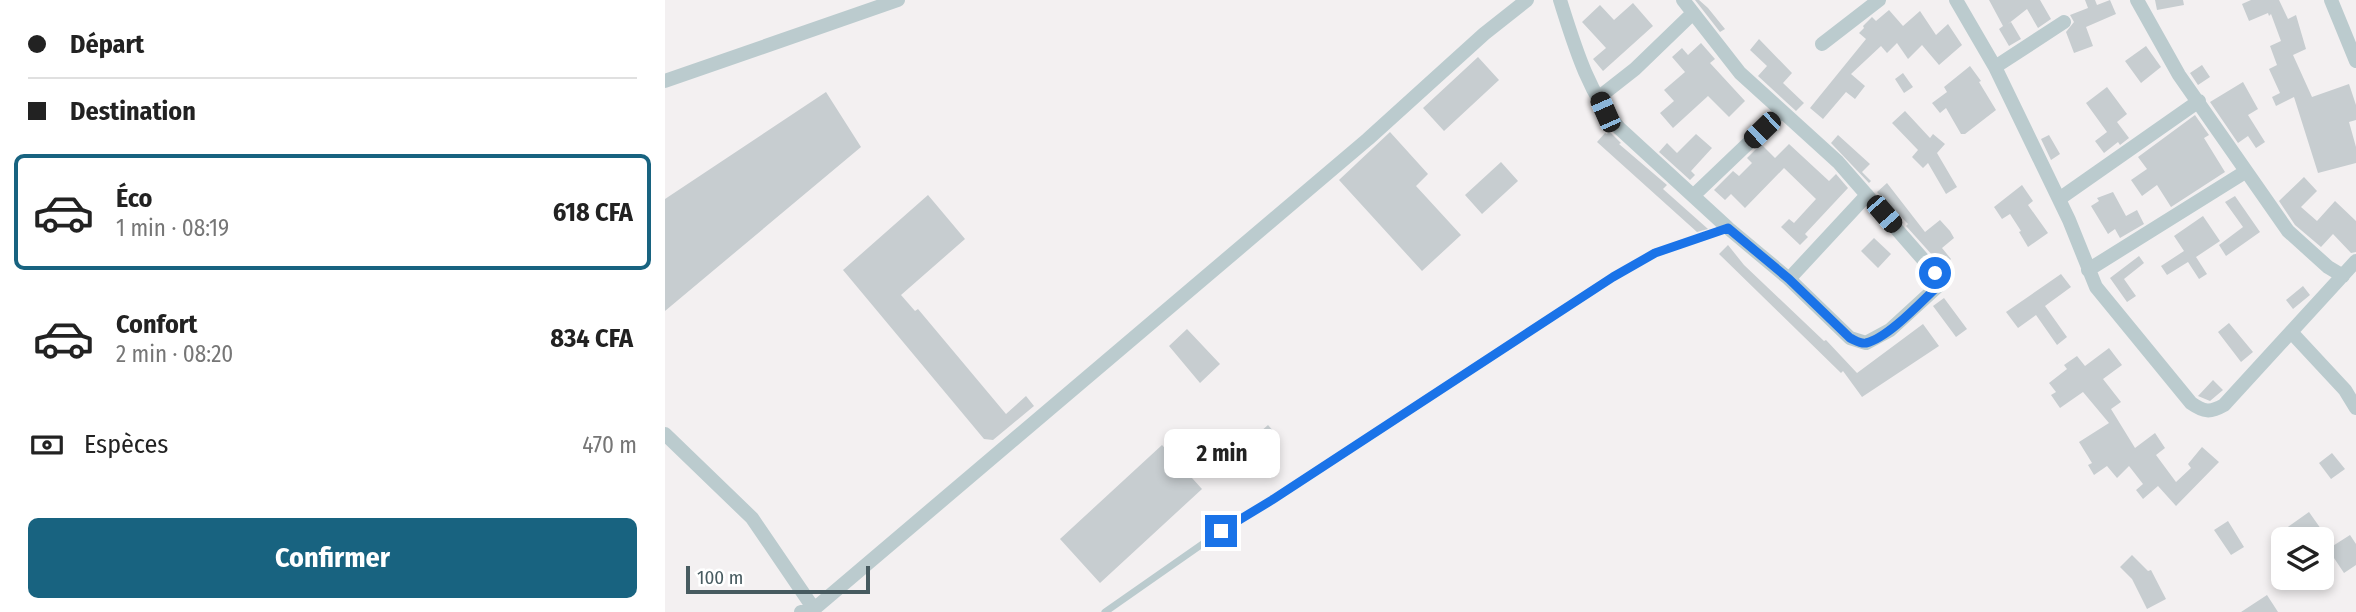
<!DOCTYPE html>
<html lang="fr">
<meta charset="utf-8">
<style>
body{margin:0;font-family:"Fira Sans Condensed",sans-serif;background:#f6f6f6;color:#222;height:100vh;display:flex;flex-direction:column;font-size:26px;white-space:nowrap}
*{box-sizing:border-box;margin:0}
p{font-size:23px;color:#767676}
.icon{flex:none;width:38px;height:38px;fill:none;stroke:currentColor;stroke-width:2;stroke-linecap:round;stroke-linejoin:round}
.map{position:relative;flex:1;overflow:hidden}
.details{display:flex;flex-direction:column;background:#fff;width:665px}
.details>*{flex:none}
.guide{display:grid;align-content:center;height:154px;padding:0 28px;background:#fff}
.tools{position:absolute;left:1606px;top:527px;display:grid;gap:14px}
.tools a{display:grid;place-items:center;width:63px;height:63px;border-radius:10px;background:#fff;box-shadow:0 4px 10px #0003;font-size:35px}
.scale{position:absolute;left:21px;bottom:18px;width:184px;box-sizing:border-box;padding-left:7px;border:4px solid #475b60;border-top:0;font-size:19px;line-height:24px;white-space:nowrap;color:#475b60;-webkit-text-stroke:5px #fff;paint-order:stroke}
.end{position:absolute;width:32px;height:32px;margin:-16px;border:9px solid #1a73e8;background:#fff;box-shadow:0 0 0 4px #fff}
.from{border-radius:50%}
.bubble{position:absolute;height:49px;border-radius:10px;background:#fff;box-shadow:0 4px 10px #0003;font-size:23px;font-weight:700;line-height:49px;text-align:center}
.car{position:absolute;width:21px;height:42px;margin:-21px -10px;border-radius:9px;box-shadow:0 0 5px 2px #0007;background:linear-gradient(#222 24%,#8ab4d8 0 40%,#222 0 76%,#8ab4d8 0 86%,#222 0)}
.guide b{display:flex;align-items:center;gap:24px;height:66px;font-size:26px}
.guide b+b{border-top:2px solid #e0e0e0}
.guide i{width:18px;height:18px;background:#222}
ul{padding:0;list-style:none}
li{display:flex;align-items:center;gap:21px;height:116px;margin:0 14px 10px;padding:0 14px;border:4px solid transparent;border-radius:10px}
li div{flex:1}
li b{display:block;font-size:26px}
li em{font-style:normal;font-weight:700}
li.active{border-color:#186380}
li>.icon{width:63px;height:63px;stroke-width:1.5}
.pay{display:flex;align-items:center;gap:18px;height:77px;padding:0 28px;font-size:26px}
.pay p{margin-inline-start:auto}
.cta{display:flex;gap:14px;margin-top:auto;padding:14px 28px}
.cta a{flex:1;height:80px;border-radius:10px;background:#186380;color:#fff;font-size:28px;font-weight:700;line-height:80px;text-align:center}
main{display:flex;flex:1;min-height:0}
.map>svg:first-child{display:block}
</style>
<main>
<section class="details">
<div class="guide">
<b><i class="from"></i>Départ</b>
<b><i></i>Destination</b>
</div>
<ul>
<li class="active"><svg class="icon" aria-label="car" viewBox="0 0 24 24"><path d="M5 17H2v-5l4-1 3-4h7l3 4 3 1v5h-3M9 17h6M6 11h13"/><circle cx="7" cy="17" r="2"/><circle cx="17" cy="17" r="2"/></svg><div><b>Éco</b><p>1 min · 08:19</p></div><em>618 CFA</em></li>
<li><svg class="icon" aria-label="car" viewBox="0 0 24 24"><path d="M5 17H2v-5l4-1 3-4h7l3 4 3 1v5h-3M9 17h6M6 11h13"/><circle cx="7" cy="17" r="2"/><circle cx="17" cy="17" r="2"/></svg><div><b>Confort</b><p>2 min · 08:20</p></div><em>834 CFA</em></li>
</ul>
<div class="pay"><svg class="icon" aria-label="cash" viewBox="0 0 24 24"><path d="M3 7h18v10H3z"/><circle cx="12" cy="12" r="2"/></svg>Espèces<p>470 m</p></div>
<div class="cta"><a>Confirmer</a></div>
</section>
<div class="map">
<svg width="1691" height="612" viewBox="0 0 1691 612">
<rect width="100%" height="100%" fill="#f3f0f1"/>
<!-- building -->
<path fill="#c7cdd0" d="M1030,0H1034L1043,8L1060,29L1055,32Z
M1324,0H1375L1386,19L1373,28L1362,9L1343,24L1346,22L1356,39L1344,46L1334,29L1338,26Z
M1420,0H1430L1432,5L1445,0L1451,14L1421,27L1428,46L1409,53L1401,32L1409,22L1405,15L1423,8Z
M1490,0H1518L1519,5L1492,10Z
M1586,0H1614L1623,19L1631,15L1641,49L1628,55L1647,97L1684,84L1691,105V120L1684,122L1691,147V163L1653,173L1629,97L1611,106L1607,97L1615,93L1604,69L1612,65L1605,46L1616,41L1606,14L1604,16L1603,13L1584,21L1577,4Z
M968,3L988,26L938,71L928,59L941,48L917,22L935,5L949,20Z
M1224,10L1238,26L1255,11L1271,35L1283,24L1297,45L1274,65L1257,45L1243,59L1232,43L1222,53L1216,46L1186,74L1200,86L1190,99L1181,92L1158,119L1145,108L1201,39L1194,33L1199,28L1198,26L1207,17L1211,21Z
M1094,39L1127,73L1118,83L1139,103L1131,111L1093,76L1102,66L1085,50Z
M1036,43L1050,59L1045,63L1080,101L1064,117L1043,96L1008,128L995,113L1009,101L999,90L1020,72L1007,57L1017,48L1023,55Z
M1481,46L1496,67L1476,83L1460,61Z
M813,57L834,80L779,131L758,108Z
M1537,65L1545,77L1533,85L1525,73Z
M1305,66L1316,81L1314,82L1331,110L1300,134H1296L1281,108L1275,113L1267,103L1282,92L1279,87Z
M1238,73L1248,87L1239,93L1230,79Z
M1578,82L1593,109L1583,115L1600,142L1591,148L1583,136L1573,143L1545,102Z
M1442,87L1462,114L1452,122L1464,138L1455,145L1453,142L1439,153L1430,141L1442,132L1421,103Z
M161,92L196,147L0,311V199Z
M1240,111L1265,138L1268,134L1280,144L1272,153L1292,187L1281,194L1263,163L1258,168L1247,157L1253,150L1227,123Z
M1530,115L1544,135L1539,138L1560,172L1506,207L1492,185L1477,196L1466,180L1482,169L1473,157Z
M944,131L956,143L954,144L1002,185L998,189L1043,229L1032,232L932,142L940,133L942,134Z
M725,132L763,174L751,186L796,235L757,271L674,180Z
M1031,134L1047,148L1026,171L1030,175L1025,180L994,152L1002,143L1012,153Z
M1173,135L1205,164L1197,172L1206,181L1204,183L1166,143Z
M1384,135L1395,154L1386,160L1376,139Z
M1096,144L1110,158L1124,144L1164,181L1171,174L1183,188L1140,234L1143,237L1135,245L1116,227L1124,219L1129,223L1151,199L1119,168L1080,208L1066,194L1060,200L1049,190L1068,171L1074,176L1087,163L1082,158Z
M836,162L853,181L817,214L800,195Z
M1639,177L1652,191L1636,207L1652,221L1670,201L1691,221V252L1686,253L1668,234L1656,247L1630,225L1614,201Z
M1222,183L1260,232L1275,220L1285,231L1289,238L1277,248L1286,259L1278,267L1241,226L1243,224L1212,192Z
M1357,185L1368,201L1363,205L1383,233L1363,247L1354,232L1356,231L1345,214L1337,219L1329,207Z
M1448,192L1461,216L1472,210L1479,224L1455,238L1450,229L1443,234L1426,206L1434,201L1432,198Z
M263,195L300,239L236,295L250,311L253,309L341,414L361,396L369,406L328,440L319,439L178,270Z
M1570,196L1595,232L1561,256L1554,245L1578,227L1560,202Z
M1538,216L1555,241L1531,257L1542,274L1534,279L1523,262L1502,275L1496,266L1519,251L1509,236Z
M1209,238L1226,254L1213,268L1196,251Z
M1063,245L1079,265L1159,341L1161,340L1192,373L1258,324L1274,346L1197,397L1178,371L1176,373L1054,254Z
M1474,256L1479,263L1459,279L1471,296L1462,302L1445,278Z
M1396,274L1406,287L1380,306L1402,337L1392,345L1371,315L1353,328L1341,312Z
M1638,286L1645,295L1628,309L1621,300Z
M1279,298L1302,329L1291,337L1268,306Z
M1564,323L1588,352L1576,362L1553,332Z
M522,329L555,364L535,383L504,346Z
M1444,348L1457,365L1438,379L1456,402L1446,409L1470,448L1490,433L1500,448L1491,455L1511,482L1526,468L1523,464L1537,447L1554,462L1511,506L1493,486L1478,499L1471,490L1478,484L1464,466L1452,478L1442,466L1429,475L1423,465L1427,463L1414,442L1444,423L1418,392L1395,408L1386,395L1391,392L1384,383L1402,369L1399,365L1412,356L1420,366Z
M1548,380L1558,390L1545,401L1533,396Z
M603,425L610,433L585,455L578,447Z
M497,445L537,489L435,583L395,539Z
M1667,453L1680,469L1666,479L1654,463Z
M1644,512L1656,529L1642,539H1627L1620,529Z
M1563,521L1579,547L1566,555L1549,530Z
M1685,535L1691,544V565L1679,573L1663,549Z
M1467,555L1483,571L1486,570L1501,599L1482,609L1467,579L1455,567Z
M1602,595L1613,612H1576Z"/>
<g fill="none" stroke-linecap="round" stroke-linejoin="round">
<!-- service -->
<path stroke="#bbcbce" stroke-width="7" d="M440,612L556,531L607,500L948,277L990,253L1063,228"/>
<!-- minor -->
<path stroke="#bbcbce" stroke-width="14" d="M895,0C909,44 923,93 954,128L1063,228L1124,279L1185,338L1201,343L1225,330L1273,286V279L1270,273L1173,162L1075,73L1018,0
M1291,0L1330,67L1404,220L1431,287L1526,403C1539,412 1545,413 1559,405L1691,261
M1472,0L1514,75L1623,231L1663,267L1678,276
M1666,0L1691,61
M1157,44L1214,0
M1330,67L1399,22
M0,81L233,0
M933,98L970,69L1028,13
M1028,196L1117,111
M1394,199L1534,101
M1423,270L1580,172
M1124,279L1202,195
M1627,333L1680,390L1691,408
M0,434L87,518L149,609
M136,612L149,609L703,139L819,34L862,0"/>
</g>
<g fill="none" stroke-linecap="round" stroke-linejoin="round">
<!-- route -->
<path stroke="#1a73e8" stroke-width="9" d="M556,531L607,500L948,277L990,253L1063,228L1124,279L1185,338C1190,340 1195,344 1201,343C1223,338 1256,302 1273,286V279L1270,273"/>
</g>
</svg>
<div class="tools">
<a><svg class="icon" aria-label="layers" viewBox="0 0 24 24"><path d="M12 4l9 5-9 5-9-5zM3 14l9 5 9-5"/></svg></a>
</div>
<div class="scale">100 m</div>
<i class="end from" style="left:1270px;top:273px"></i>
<i class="end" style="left:556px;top:531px"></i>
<div class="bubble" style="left:499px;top:429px;width:116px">2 min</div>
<i class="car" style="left:940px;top:112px;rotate:336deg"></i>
<i class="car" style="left:1097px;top:130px;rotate:226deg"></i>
<i class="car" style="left:1219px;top:214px;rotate:139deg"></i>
</div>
</main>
